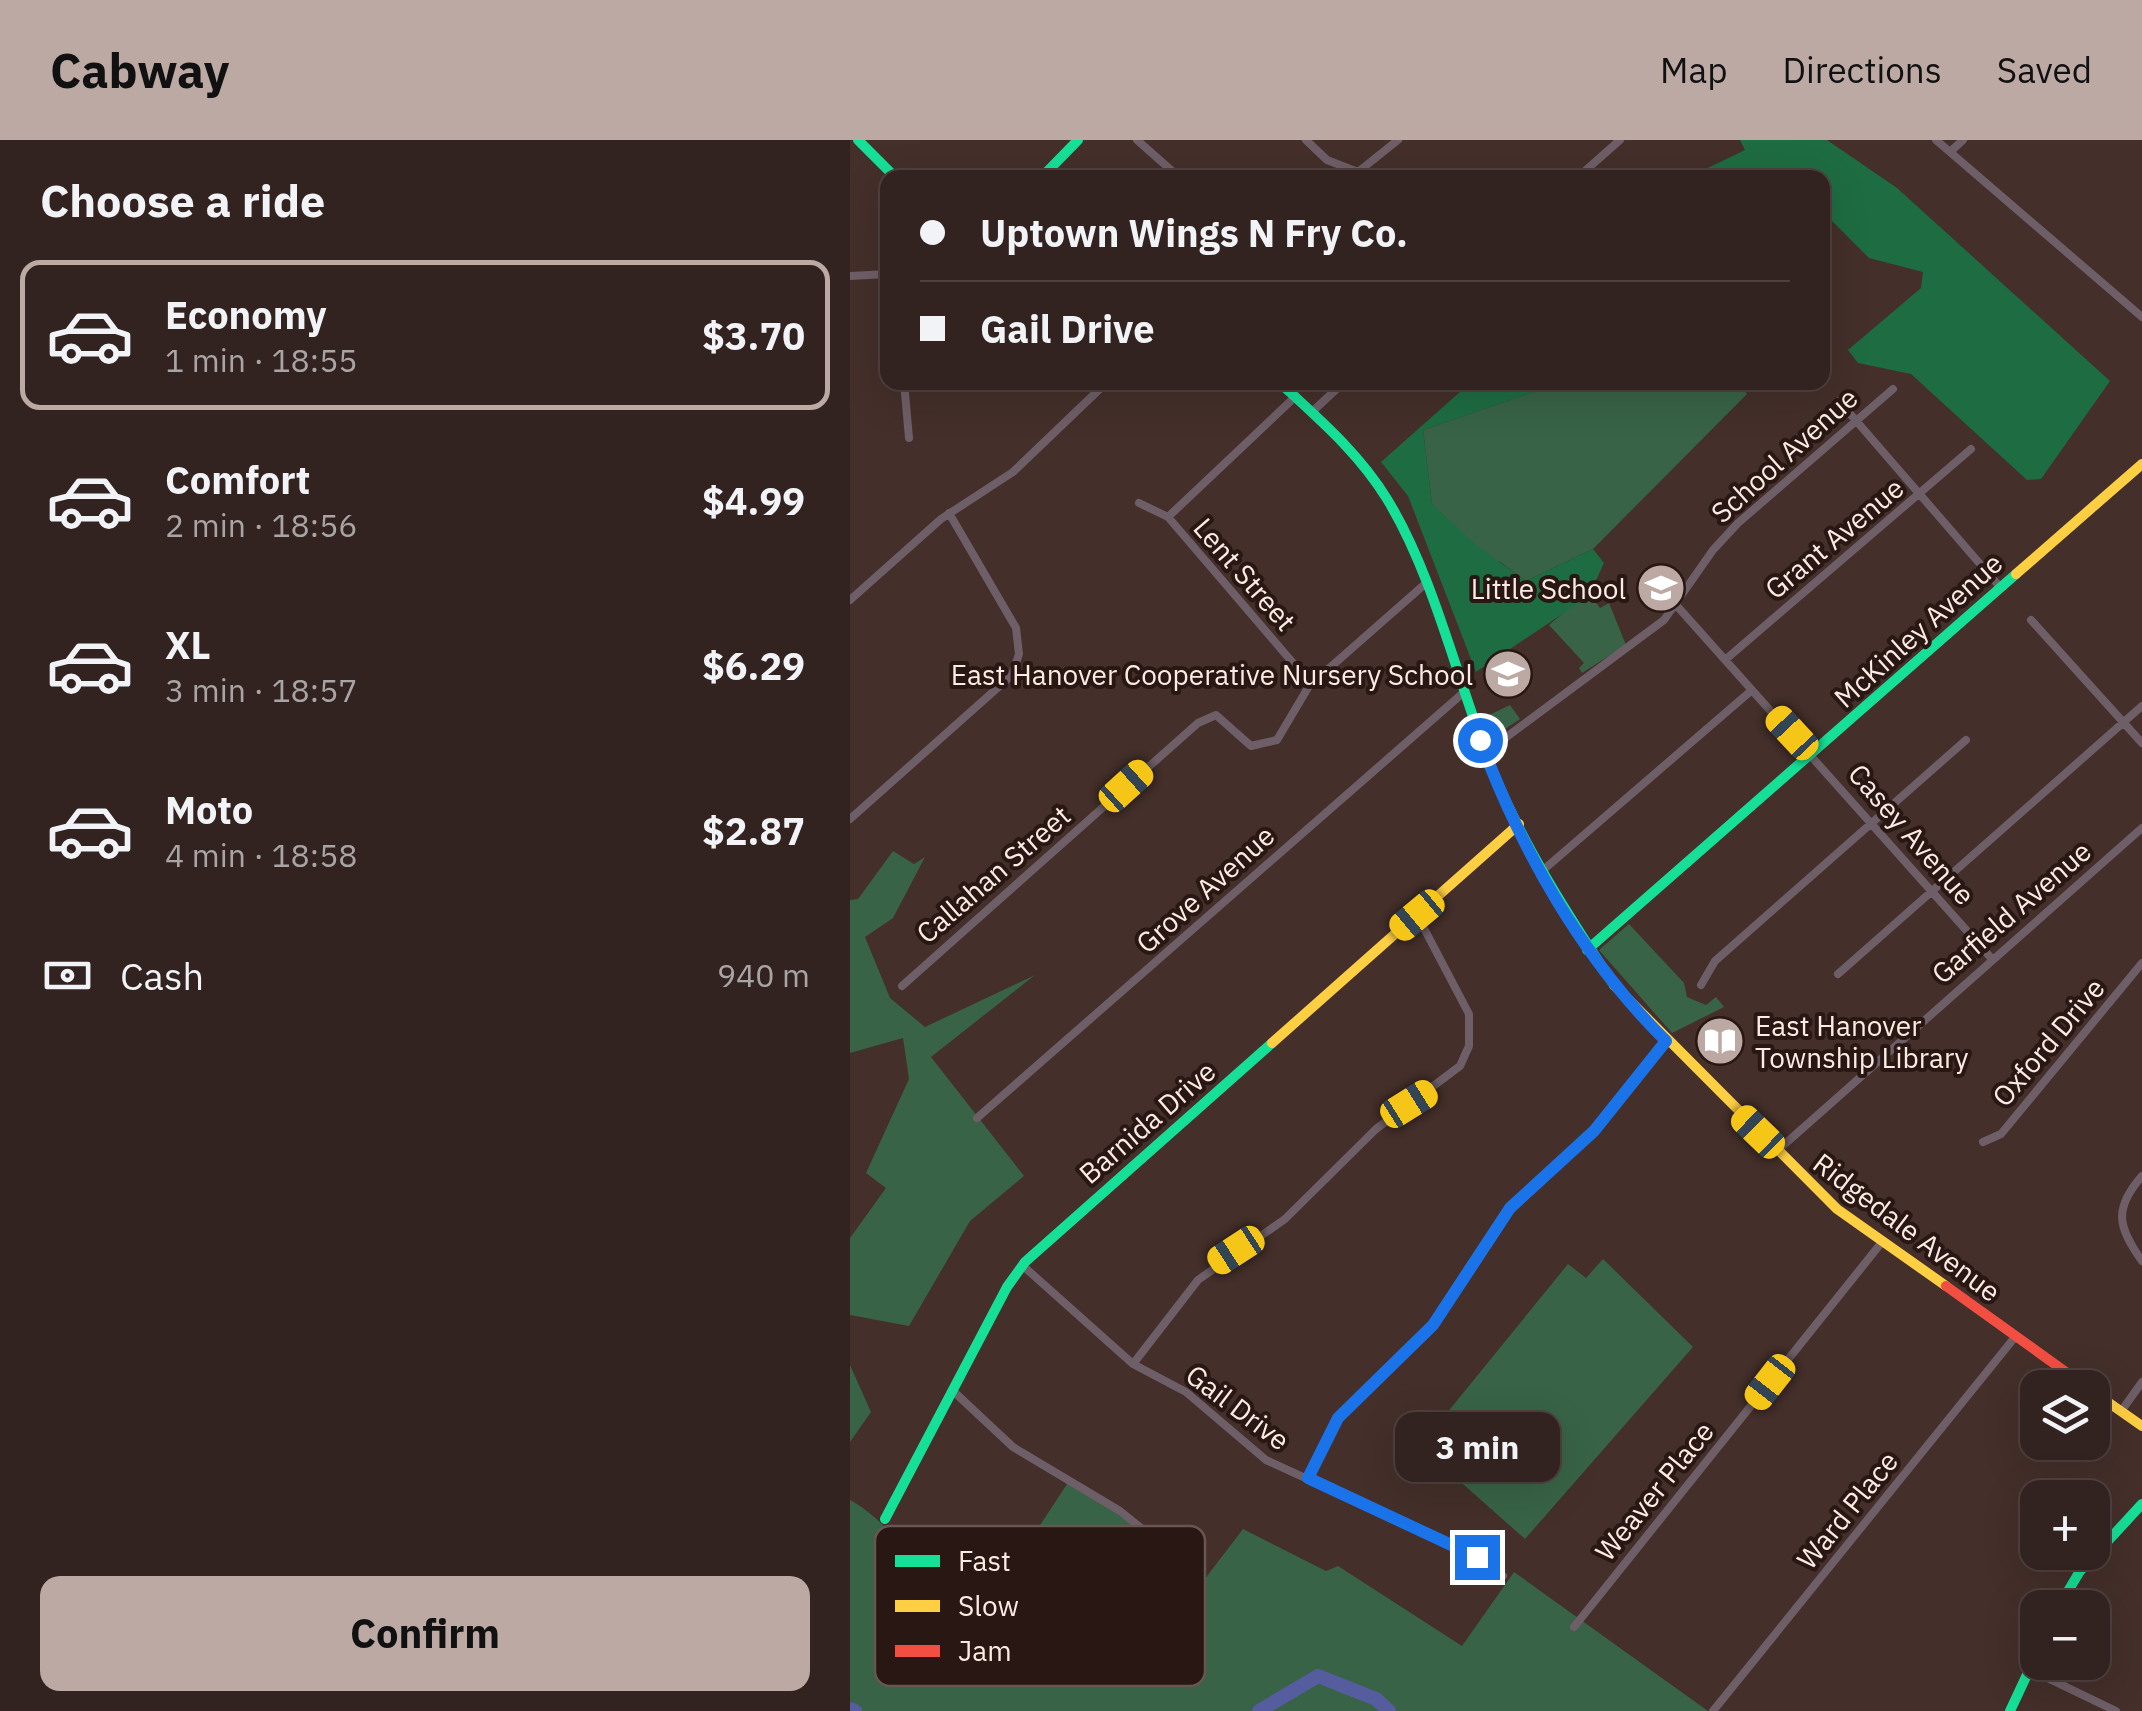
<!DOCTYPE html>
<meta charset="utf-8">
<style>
body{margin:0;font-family:"IBM Plex Sans",sans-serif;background:#3b2b29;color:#f1f3f6;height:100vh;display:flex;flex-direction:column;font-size:38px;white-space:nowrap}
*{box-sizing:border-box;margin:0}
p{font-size:32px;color:#a9a4a5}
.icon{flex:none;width:55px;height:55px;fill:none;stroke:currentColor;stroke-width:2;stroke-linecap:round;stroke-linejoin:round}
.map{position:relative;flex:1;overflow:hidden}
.sheet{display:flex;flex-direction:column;background:#332320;width:850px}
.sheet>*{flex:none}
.guide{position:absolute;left:30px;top:30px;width:950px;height:220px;border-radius:20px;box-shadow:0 10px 40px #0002,0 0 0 2px #4e403e;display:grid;align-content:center;height:220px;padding:0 40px;background:#332320}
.tools{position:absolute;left:1170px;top:1230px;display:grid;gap:20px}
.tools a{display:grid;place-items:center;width:90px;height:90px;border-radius:20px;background:#332320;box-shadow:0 10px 40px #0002,0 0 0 2px #4e403e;font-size:50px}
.end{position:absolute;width:45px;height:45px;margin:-22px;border:12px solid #1a73e8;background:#fff;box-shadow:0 0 0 5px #fff}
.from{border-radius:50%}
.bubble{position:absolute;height:70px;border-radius:20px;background:#332320;box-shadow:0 10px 40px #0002,0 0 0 2px #4e403e;font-size:32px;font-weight:700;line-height:70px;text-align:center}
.car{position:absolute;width:30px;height:60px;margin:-30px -15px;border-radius:12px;box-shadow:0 0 8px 2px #0007;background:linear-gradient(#f5c518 24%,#345 0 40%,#f5c518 0 76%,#345 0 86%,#f5c518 0)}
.guide b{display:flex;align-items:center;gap:35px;height:95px;font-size:38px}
.guide b+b{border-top:2px solid #4e403e}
.guide i{width:25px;height:25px;background:#f1f3f6}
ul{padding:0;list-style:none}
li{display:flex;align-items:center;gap:30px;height:150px;margin:0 20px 15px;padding:0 20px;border:5px solid transparent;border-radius:20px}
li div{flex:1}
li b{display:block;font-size:38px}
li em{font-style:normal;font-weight:700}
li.current{border-color:#bda9a3}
li>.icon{width:90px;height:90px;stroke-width:1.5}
h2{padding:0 40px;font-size:45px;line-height:120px}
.pay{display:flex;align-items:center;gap:25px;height:110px;padding:0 40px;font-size:38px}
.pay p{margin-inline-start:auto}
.action{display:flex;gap:20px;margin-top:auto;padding:20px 40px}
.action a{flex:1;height:115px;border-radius:20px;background:#bda9a3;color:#111;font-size:40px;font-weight:700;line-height:115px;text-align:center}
header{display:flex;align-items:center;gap:60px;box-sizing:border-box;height:140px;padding:0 50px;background:#bda9a3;color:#111}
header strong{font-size:48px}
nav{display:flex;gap:55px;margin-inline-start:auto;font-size:35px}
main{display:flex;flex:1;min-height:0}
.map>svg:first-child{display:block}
</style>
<header>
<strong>Cabway</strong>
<nav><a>Map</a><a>Directions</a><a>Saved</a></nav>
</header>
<main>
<section class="sheet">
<h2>Choose a ride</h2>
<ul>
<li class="current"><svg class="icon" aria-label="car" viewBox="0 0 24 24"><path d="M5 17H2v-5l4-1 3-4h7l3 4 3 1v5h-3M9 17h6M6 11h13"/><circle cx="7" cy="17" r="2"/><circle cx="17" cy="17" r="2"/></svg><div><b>Economy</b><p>1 min · 18:55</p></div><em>$3.70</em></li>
<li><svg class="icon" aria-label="car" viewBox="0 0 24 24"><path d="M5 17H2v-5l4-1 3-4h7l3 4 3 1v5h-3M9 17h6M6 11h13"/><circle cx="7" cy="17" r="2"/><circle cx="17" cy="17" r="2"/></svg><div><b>Comfort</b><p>2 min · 18:56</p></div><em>$4.99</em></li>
<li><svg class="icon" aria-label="car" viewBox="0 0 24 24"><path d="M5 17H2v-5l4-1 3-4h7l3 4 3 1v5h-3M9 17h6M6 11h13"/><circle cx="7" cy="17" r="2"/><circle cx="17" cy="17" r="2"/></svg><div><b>XL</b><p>3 min · 18:57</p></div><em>$6.29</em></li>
<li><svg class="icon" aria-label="car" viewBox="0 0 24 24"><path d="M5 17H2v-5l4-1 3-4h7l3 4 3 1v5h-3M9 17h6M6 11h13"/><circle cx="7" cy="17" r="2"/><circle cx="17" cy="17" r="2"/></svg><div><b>Moto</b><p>4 min · 18:58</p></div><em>$2.87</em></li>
</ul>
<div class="pay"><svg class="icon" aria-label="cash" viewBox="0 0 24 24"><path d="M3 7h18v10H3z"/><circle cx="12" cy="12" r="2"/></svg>Cash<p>940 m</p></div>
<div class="action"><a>Confirm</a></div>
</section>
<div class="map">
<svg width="1292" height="1571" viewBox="0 0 1292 1571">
<rect width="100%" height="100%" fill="#442f2a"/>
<!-- green -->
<path fill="#386346" d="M695,243H888L897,254L743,409L676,441L650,422L639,433L582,364L573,290L695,248Z
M738,452L750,468L759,463L776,505L732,533L729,528L734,523L699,485Z
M660,565L670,579L643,597L633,578Z
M43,711L64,724L75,717L43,778L15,797L40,858L75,887L185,835L81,917L174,1036L120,1081L59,1186L0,1175V1098L36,1048L16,1033L59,939L53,898L0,913V760L8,759Z
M779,784L834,843L837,857L856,865L866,857L874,867L822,893L749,810Z
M753,1119L843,1207L675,1399L570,1306L718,1124L736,1138Z
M0,1225L21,1272L0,1302Z
M221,1338L354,1440L393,1389L476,1431L488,1426L612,1506L664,1432L858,1571H0V1360C40,1382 38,1404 88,1419L115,1386L155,1413L173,1411Z"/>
<!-- forest -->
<path fill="#1e6c42" d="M890,0H977L1047,48L1260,241L1191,339L1177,340L1061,234L1008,223L998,210L1071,148L1073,132L1019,118L973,72L972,38L839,37L895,10Z
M620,243H695L696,248L573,290L582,364L627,406L676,441L743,409L754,423L739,456L626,532L558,356L531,322Z"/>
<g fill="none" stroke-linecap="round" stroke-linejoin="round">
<!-- river -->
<path stroke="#555d9f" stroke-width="14" d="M0,1569L5,1571
M409,1571L468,1536L526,1559L539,1571"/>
<!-- street -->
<path stroke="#6e5e67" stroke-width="8" d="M287,0L330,38
M456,0L477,20L508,32L548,0
M1086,0L1292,177
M1100,12L1113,0
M727,38L770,0
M0,136L38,134
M54,242L59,298
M989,261L1150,447
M463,271L494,242
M289,363L318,377L461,544
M318,377L446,256
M0,460L91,379L163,332L257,242
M827,466L1142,819
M1181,480L1292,603
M875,520L1121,309
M635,613L814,480L863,410L888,383L1043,249
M0,679L162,535L169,514L166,488L99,373
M692,731L902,550
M988,834L1292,566
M851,845L865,821L1116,600
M52,846L348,583L366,575L401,606L427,600L459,546L575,444
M127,978L613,553
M1133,1002L1151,994L1292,823
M927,1011L1292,688
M1292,1036C1263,1069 1268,1087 1292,1121
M172,1125L283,1224L336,1252L416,1320L608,1408L653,1436
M283,1224L348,1140L435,1079L526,989L610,926L619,906V874L567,775
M102,1250L163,1307L270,1371L347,1433
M1272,1270L1292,1242
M458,1338L488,1278L583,1185L661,1068L744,991L816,901
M724,1487L1032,1102
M1179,1529L1266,1571
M863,1571L1165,1197"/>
<!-- fast -->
<path stroke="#16e098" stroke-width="10" d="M8,0L46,38
M191,38L228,0
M429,242C468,278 509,313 537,359C585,437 609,548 644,634C675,709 720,778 764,845
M737,810L1166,434
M35,1379L157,1147L175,1122L422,903
M1208,1468L1230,1431L1292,1364
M1160,1571L1188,1511"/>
<!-- slow -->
<path stroke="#ffcf43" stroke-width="10" d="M1166,434L1292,324
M764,845L987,1069L1096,1146
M422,903L669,684
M1242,1251L1292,1286"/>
<!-- jam -->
<path stroke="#f24e42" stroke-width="10" d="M1096,1146L1238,1248"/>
</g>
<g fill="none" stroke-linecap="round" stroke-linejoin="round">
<!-- route -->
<path stroke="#1a73e8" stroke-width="12" d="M627,1417L458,1338L488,1278L583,1185L660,1068L744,991L816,901C732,818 671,710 630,600"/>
</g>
<!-- icons -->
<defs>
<g id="school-disc" transform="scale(2.5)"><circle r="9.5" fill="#bda9a3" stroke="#281713"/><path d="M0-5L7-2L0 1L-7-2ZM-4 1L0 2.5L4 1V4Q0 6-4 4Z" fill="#fff"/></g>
<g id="library-disc" transform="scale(2.5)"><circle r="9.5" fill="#bda9a3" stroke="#281713"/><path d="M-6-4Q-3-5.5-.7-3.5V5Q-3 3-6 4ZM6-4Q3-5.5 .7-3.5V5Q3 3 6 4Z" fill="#fff"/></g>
</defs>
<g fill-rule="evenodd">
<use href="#school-disc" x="811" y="448"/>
<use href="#school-disc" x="658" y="534"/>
<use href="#library-disc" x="870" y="901"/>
</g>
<g text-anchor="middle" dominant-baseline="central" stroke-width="8" stroke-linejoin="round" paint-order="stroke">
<!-- street labels -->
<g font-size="28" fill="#feeae4" stroke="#281713">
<text transform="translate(934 315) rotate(-42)">School Avenue</text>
<text transform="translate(984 398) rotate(-40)">Grant Avenue</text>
<text transform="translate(395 434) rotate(49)">Lent Street</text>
<text transform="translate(1068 490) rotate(-42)">McKinley Avenue</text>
<text transform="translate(1062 694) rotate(49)">Casey Avenue</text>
<text transform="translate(143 734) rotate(-41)">Callahan Street</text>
<text transform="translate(355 749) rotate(-42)">Grove Avenue</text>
<text transform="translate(1161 772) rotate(-41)">Garfield Avenue</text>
<text transform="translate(1198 902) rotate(-50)">Oxford Drive</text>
<text transform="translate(297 982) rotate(-41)">Barnida Drive</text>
<text transform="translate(1057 1087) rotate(37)">Ridgedale Avenue</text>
<text transform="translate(388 1267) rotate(37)">Gail Drive</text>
<text transform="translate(804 1351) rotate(-51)">Weaver Place</text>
<text transform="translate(997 1370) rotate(-51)">Ward Place</text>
</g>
<!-- poi labels -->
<g font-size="28" fill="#feeae4" stroke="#281713" text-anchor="end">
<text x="776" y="448">Little School</text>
<text x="623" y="534">East Hanover Cooperative Nursery School</text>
<text x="905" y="885" text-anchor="start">East Hanover<tspan x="905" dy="32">Township Library</tspan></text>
</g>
</g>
<!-- legend -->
<rect x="25" y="1386" width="330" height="160" rx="15" fill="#281713" stroke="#685652" stroke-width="2.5"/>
<rect x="45" y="1415" width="45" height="12" fill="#16e098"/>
<rect x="45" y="1460" width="45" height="12" fill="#ffcf43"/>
<rect x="45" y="1505" width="45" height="12" fill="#f24e42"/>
<g font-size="28" fill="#feeae4">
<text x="108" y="1431">Fast</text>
<text x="108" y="1476">Slow</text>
<text x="108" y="1521">Jam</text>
</g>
</svg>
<div class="tools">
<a><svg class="icon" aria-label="layers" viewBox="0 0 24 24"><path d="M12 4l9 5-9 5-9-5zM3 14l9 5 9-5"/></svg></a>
<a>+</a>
<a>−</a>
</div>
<i class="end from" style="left:630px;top:600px"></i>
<i class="end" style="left:627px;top:1417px"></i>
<div class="bubble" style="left:545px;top:1272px;width:165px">3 min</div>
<i class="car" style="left:942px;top:593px;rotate:317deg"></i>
<i class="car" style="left:276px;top:646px;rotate:48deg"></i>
<i class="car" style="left:567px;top:775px;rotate:230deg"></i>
<i class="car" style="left:559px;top:964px;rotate:58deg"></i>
<i class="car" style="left:908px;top:992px;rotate:314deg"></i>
<i class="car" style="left:386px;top:1110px;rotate:237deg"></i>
<i class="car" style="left:920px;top:1242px;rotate:218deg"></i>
<div class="guide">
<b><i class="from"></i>Uptown Wings N Fry Co.</b>
<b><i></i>Gail Drive</b>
</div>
</div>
</main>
